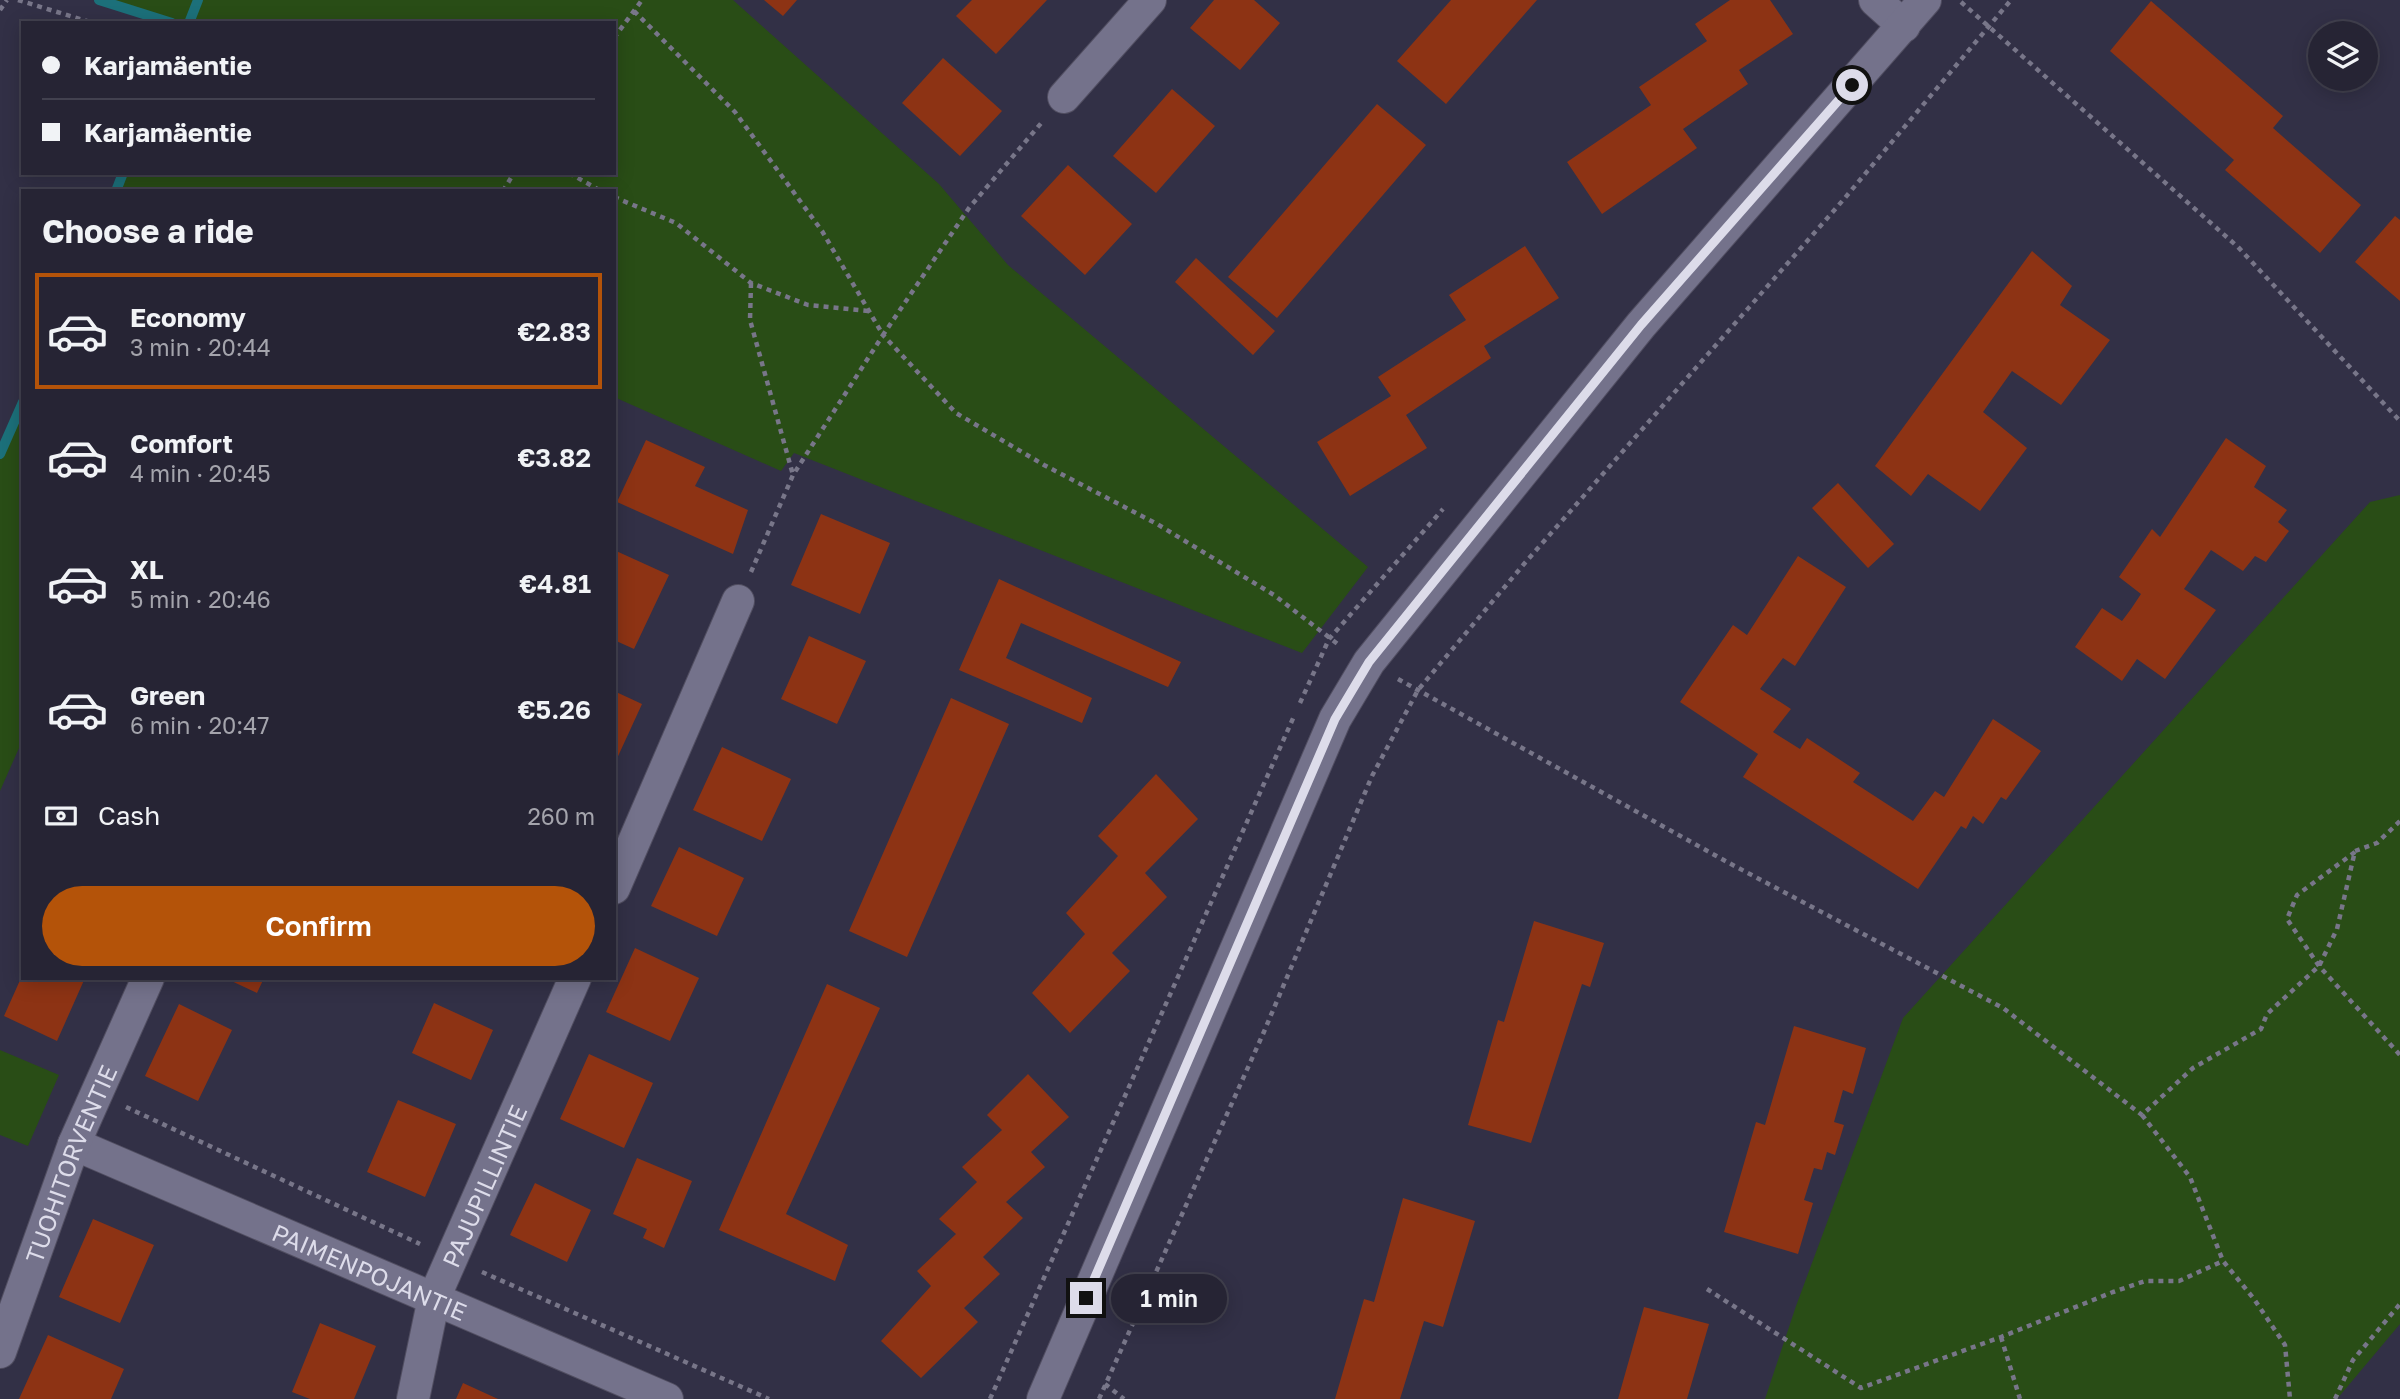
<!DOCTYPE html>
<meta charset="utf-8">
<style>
body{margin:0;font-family:"Golos Text",sans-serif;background:#323040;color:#f1f3f6;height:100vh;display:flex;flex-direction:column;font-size:26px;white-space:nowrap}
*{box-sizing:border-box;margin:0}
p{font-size:23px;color:#a4a4ac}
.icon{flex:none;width:38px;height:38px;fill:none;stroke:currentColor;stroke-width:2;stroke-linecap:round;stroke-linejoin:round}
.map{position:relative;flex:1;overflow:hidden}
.side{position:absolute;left:21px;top:189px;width:595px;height:791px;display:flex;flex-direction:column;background:#262434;border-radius:0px;box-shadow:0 4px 18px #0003,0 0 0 2px #42414f}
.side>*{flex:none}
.hud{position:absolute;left:21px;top:21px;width:595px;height:154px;border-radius:0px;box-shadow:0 4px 18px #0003,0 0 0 2px #42414f;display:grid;align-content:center;height:154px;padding:0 21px;background:#262434}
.fabs{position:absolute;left:2308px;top:21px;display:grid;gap:14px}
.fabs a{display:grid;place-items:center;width:70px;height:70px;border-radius:50%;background:#262434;box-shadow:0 4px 18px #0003,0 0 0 2px #42414f;font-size:35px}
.end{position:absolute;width:32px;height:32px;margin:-16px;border:9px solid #dddcea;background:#111;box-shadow:0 0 0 4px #111}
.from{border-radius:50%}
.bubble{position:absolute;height:49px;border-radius:24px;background:#262434;box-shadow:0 4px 18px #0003,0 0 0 2px #42414f;font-size:23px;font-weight:600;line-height:49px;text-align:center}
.hud b{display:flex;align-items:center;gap:24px;height:66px;font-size:26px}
.hud b+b{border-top:2px solid #42414f}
.hud i{width:18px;height:18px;background:#f1f3f6}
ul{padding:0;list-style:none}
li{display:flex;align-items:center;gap:21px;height:116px;margin:0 14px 10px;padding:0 7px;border:4px solid transparent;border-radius:0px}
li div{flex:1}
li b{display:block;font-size:26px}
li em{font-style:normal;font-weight:600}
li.on{border-color:#b45309}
li>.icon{width:63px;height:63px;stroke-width:1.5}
h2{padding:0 21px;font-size:32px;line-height:84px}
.pay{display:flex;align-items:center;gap:18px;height:77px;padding:0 21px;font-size:26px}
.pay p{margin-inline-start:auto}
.action{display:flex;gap:14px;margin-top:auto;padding:14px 21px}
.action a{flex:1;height:80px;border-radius:42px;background:#b45309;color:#fff;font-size:28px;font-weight:600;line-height:80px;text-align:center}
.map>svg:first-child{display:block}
</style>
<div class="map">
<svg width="2400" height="1399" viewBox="0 0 2400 1399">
<rect width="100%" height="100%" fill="#323046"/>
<!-- green -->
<path fill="#294d16" d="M99,0H733L939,184L1008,265L1368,567L1302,653L794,453L781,471L614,397V191H116L123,173H614V23H172Z
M23,402V739L0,791V454Z
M2400,495V1324L2337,1399H1765L1796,1306L1903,1018L2370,502Z
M0,1050L59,1075L28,1146L0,1135Z"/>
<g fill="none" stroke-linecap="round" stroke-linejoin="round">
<!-- stream -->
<path stroke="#1c707a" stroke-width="10" d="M99,0L172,23
M189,23L198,0
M116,191L123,173
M0,454L23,402"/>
</g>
<!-- building -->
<path fill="#8d3314" d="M764,0H797L783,16Z
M972,0H1047L996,54L956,16Z
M1214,0H1254L1280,23L1240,70L1190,28Z
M1451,0H1537L1446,104L1397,61Z
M1730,0H1770L1793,34L1739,70L1748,84L1683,129L1697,148L1602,214L1567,162L1651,105L1639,87L1707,41L1695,24Z
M2151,1L2283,116L2273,128L2361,205L2320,253L2225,170L2234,160L2110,51Z
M943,58L1002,111L960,156L902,103Z
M1172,89L1215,126L1156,193L1113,156Z
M1377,104L1426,145L1277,318L1228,277Z
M1068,165L1132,224L1085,275L1021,216Z
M2395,216L2400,220V301L2355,262Z
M1525,246L1559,298L1484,346L1491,358L1406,415L1427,448L1350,496L1317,442L1391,396L1378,377L1466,320L1449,295Z
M2032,251L2072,286L2060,305L2110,340L2061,405L2012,371L1983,412L2027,448L1980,511L1928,474L1911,496L1875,466Z
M1196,258L1275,331L1253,355L1175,282Z
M2226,438L2266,466L2254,487L2287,510L2278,522L2289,531L2266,562L2255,556L2243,571L2211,550L2184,589L2216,610L2165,679L2137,659L2122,681L2075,647L2102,608L2122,621L2131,609L2141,594L2119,577L2152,529L2160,537Z
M646,440L705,467L695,486L748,510L733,554L617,502Z
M1838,483L1894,544L1868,568L1812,508Z
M821,514L890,543L860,614L791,585Z
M614,550L669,575L634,649L614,640Z
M1798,556L1846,587L1795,666L1783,658L1760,689L1791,709L1773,732L1800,749L1807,738L1860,773L1853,782L1913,821L1935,791L1944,797L1993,719L2041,751L2006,800L2001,797L1983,824L1973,816L1966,829L1961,826L1918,889L1743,777L1758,754L1680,702L1733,625L1747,635Z
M999,579L1181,662L1168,687L1021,623L1006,658L1092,698L1082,723L959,670Z
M809,636L866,661L837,724L781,699Z
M614,691L642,704L614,765Z
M951,698L1009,724L907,957L849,931Z
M722,747L791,779L762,841L693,810Z
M1156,774L1198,819L1145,873L1167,897L1112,953L1130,971L1070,1033L1032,993L1085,934L1066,913L1118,856L1098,836Z
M679,847L744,878L717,936L651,906Z
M1534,921L1604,943L1590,987L1582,984L1531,1143L1468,1125L1498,1020L1504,1022Z
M635,948L699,978L670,1041L606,1012Z
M21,978H85L57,1041L4,1016Z
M225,978H264L257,993Z
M827,984L880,1008L786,1214L848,1245L835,1281L719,1230Z
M434,1003L493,1030L471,1080L412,1053Z
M179,1004L232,1030L198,1101L145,1076Z
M1794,1026L1866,1048L1853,1094L1843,1090L1834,1122L1844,1125L1835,1155L1827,1152L1822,1170L1814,1168L1804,1200L1813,1203L1798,1254L1724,1232L1756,1122L1765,1125Z
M589,1054L653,1083L624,1148L560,1119Z
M1028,1074L1069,1117L1031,1152L1045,1167L1006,1202L1023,1218L983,1257L1000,1274L964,1308L978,1322L921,1378L881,1341L931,1286L917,1271L956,1234L939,1219L977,1182L962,1167L1002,1130L987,1115Z
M398,1100L456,1124L425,1197L367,1172Z
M637,1158L692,1181L664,1248L643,1238L647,1229L613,1214Z
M535,1183L591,1210L567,1262L510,1235Z
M1403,1198L1475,1221L1443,1327L1424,1321L1400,1399H1335L1364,1299L1374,1302Z
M93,1219L154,1245L120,1323L59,1297Z
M1644,1307L1709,1324L1687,1399H1618Z
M320,1323L376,1346L354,1399H310L292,1392Z
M48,1335L124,1369L111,1399H19Z
M463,1383L498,1399H456Z"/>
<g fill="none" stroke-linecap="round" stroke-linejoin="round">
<!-- street casing -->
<g stroke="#514e61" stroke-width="34">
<g id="street">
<path d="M1875,0L1904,26"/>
<path d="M1064,97L1150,0"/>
<path d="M614,888L738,601"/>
<path id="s1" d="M74,1144L667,1399"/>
<path id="s2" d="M0,1352L74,1144L148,978"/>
<path id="s3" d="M413,1399L434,1298L575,978"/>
<path d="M1043,1399L1335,719L1369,662L1641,325L1925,0"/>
</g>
</g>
<!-- path -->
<path stroke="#787689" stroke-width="4.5" stroke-dasharray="5 5" stroke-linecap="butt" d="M18,0L93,23
M1961,2L2238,247L2400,421
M0,10L7,0
M634,11L735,112L822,231L883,335L969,208L1043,121
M614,38L642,0
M569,173L601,191
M503,191L514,173
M614,197L676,223L751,283L808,305L868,311
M751,283L750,320L793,475
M751,572L793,475L883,335L956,413L1044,465L1157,524L1274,595L1339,645
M1398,679L1729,863L2003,1008L2142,1115L2193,1068L2261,1029L2267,1014L2319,966L2337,929L2355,851L2377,843L2400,821
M1300,703L1329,639L1443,509
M2355,852L2297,895L2287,919L2319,966L2400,1055
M126,1107L420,1244
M2142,1115L2190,1177L2223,1261L2254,1299L2285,1345L2290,1399
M482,1272L769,1399
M1707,1289L1861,1388L2001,1337L2113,1292L2145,1281H2179L2223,1261
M2001,1337L2020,1399
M1105,1384L1124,1399
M990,1399L1295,714
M1099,1399L1263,1034L1372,776L1418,690L1524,564L1844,199L2011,0
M2335,1399L2353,1360L2400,1304"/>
<!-- street -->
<use href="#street" stroke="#74728b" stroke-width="32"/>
</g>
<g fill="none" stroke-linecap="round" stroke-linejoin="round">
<!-- route -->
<path stroke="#dddcea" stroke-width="9" d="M1086,1298L1335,719L1369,662L1641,325L1852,85"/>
</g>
<g text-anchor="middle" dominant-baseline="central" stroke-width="6" stroke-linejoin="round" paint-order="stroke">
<!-- street labels -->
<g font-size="24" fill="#dddcea" stroke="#323046">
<text stroke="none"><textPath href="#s2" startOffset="201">TUOHITORVENTIE</textPath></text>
<text stroke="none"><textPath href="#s3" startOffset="226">PAJUPILLINTIE</textPath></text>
<text stroke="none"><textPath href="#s1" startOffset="322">PAIMENPOJANTIE</textPath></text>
</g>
</g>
</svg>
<div class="fabs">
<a><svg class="icon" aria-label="layers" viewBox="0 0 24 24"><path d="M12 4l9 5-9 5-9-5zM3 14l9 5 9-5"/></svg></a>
</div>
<i class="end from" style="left:1852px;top:85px"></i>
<i class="end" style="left:1086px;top:1298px"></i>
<div class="bubble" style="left:1111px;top:1274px;width:116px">1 min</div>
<div class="hud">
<b><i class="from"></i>Karjamäentie</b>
<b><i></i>Karjamäentie</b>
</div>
<section class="side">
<h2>Choose a ride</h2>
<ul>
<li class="on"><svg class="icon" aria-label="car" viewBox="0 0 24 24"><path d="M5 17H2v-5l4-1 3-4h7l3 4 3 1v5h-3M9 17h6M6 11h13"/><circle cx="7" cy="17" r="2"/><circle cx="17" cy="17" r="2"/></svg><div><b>Economy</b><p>3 min · 20:44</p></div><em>€2.83</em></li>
<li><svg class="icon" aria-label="car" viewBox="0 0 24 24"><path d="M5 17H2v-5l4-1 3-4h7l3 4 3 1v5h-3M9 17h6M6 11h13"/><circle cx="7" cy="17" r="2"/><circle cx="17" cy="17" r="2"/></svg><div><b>Comfort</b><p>4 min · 20:45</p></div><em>€3.82</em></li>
<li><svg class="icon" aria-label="car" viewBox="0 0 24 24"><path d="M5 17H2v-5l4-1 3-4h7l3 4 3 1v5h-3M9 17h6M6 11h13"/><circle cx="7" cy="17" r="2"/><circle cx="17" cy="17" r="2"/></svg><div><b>XL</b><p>5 min · 20:46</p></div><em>€4.81</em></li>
<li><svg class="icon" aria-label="car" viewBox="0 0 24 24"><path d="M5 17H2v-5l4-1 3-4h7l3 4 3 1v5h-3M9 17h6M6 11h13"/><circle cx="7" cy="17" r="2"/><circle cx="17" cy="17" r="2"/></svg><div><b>Green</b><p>6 min · 20:47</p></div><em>€5.26</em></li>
</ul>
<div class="pay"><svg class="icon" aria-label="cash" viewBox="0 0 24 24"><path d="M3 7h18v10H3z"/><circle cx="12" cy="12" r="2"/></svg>Cash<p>260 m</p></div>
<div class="action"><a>Confirm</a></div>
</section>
</div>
